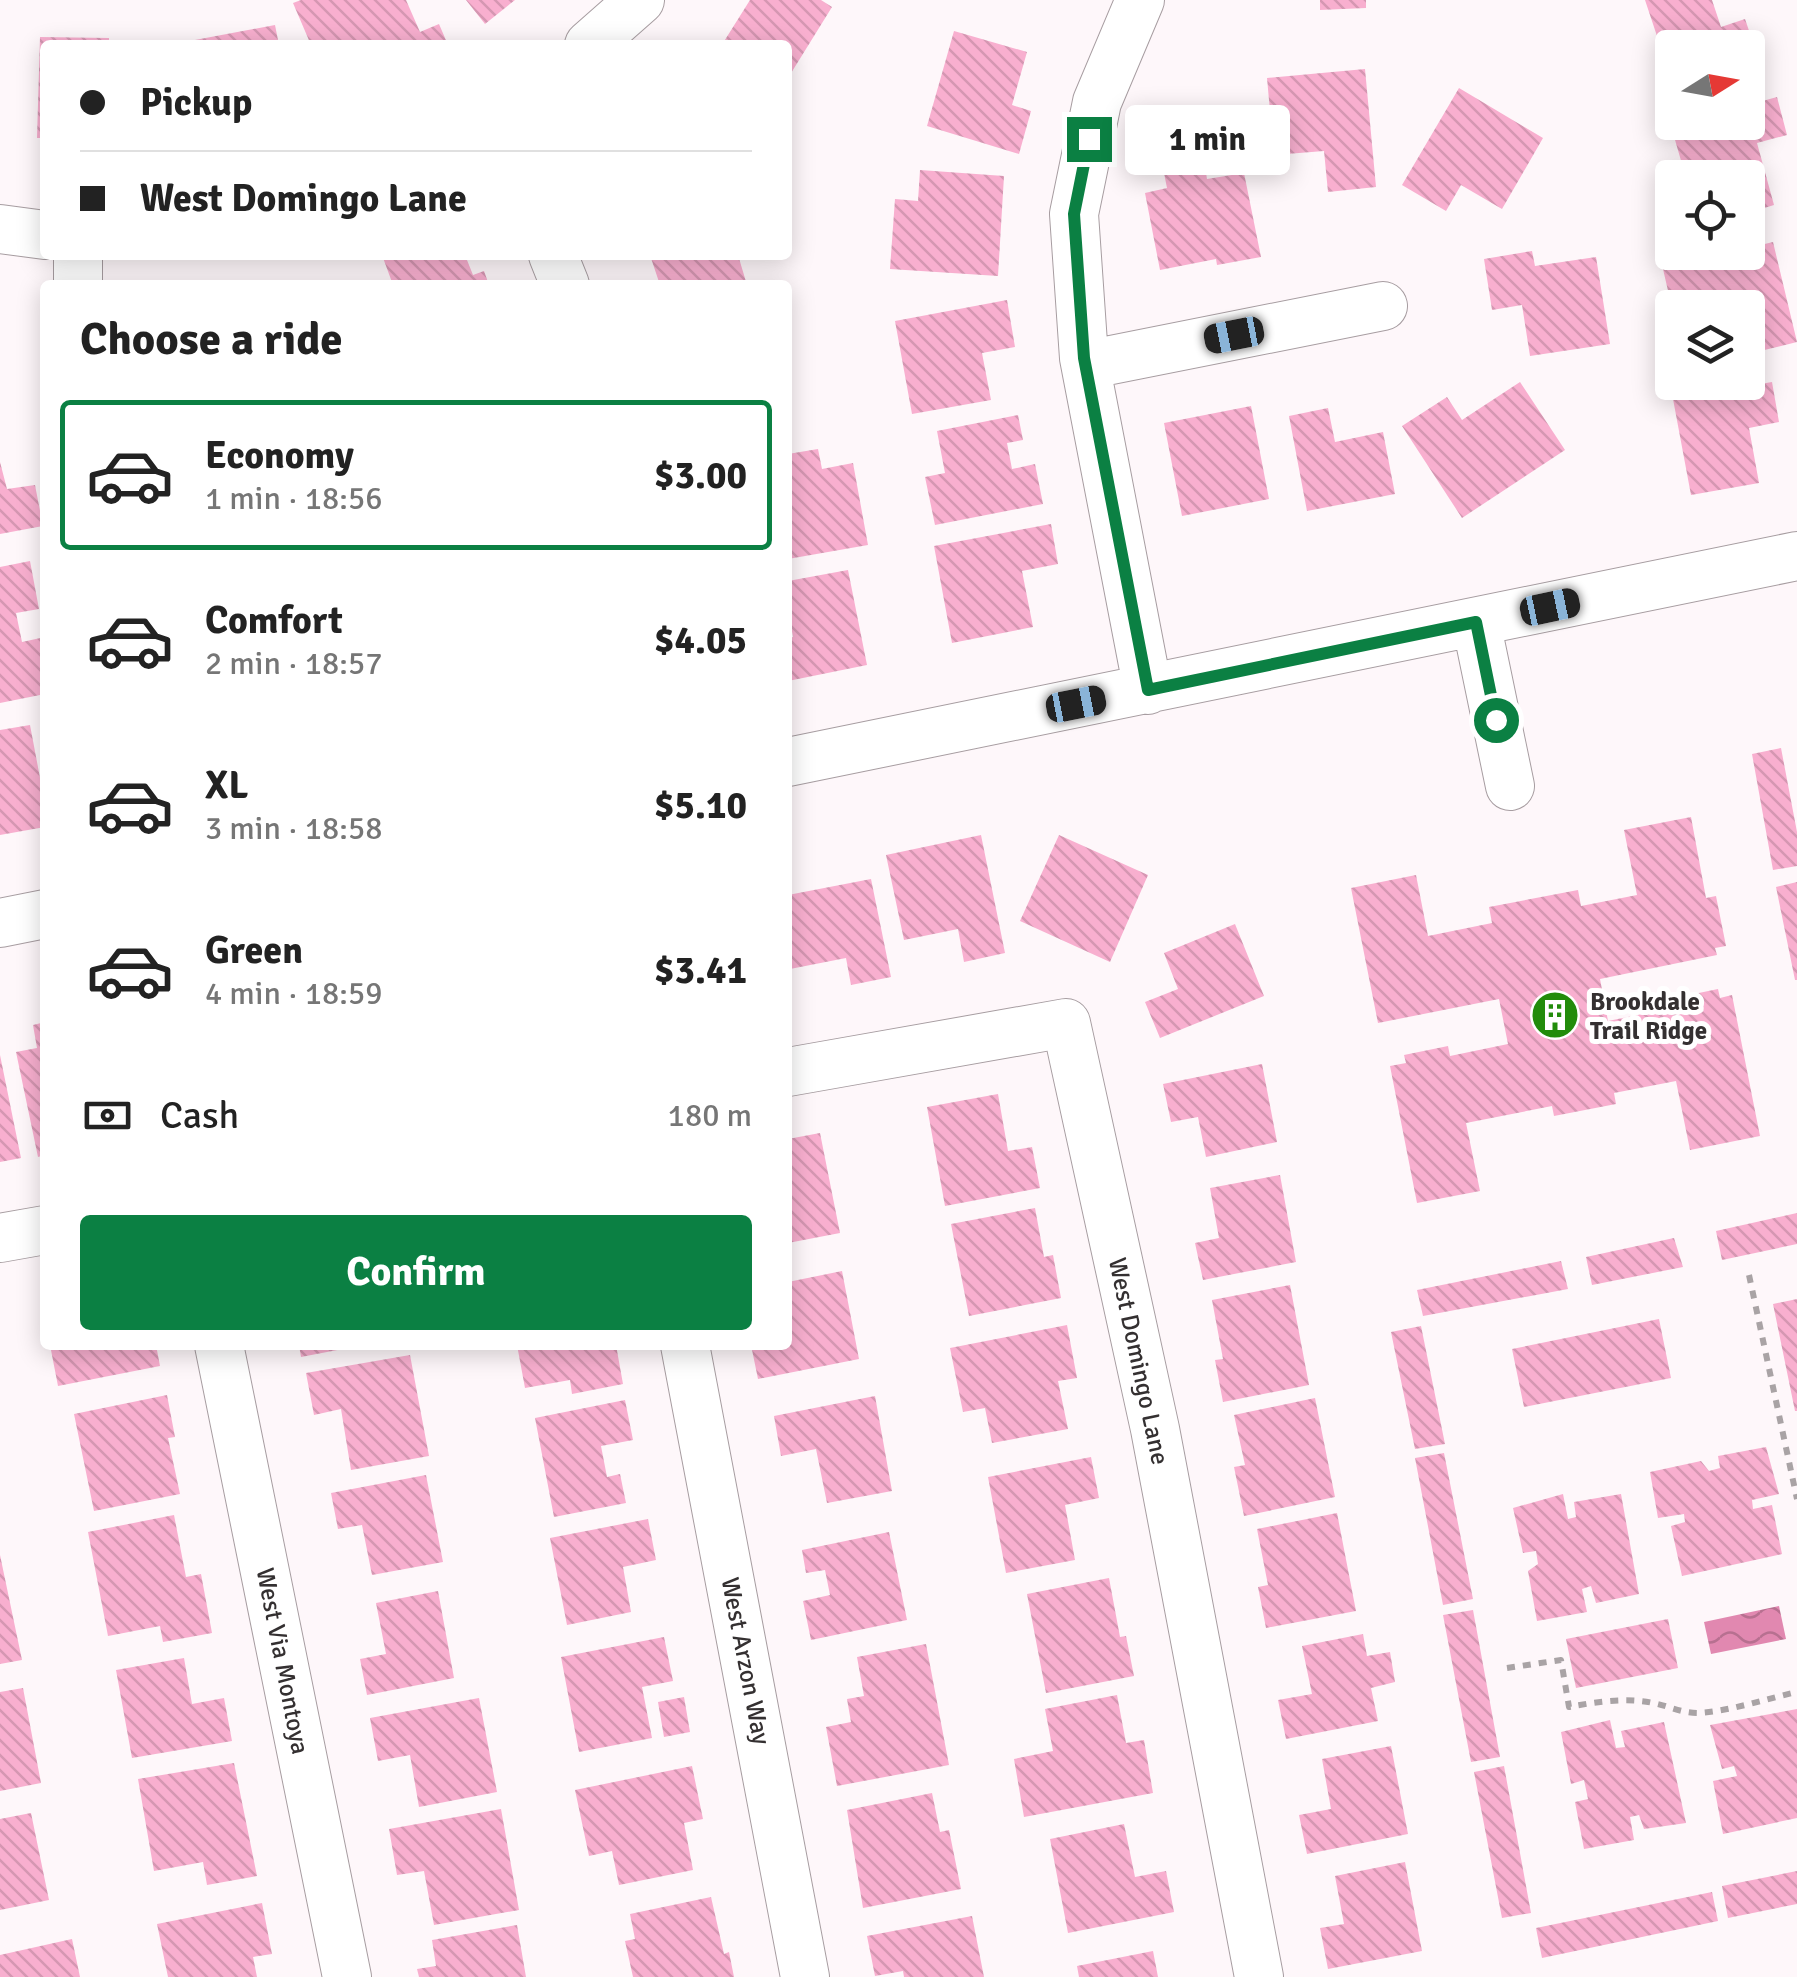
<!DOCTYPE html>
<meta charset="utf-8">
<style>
body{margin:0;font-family:Signika,sans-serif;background:#f6f6f6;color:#222;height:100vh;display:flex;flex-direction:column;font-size:38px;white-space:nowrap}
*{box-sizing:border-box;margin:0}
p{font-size:32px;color:#767676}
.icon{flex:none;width:55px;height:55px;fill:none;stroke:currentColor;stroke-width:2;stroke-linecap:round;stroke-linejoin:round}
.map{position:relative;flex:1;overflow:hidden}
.panel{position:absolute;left:40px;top:280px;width:752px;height:1070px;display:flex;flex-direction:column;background:#fff;border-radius:10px;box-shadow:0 5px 25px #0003}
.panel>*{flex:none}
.guide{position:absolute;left:40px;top:40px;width:752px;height:220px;border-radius:10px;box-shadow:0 5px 25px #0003;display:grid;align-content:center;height:220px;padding:0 40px;background:#fff}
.needle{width:65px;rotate:79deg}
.tools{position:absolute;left:1655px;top:30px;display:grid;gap:20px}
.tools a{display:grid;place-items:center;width:110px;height:110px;border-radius:10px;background:#fff;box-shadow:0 5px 25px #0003;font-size:50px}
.end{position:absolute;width:45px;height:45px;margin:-22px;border:12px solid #0b8043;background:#fff;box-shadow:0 0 0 5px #fff}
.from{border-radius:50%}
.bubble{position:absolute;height:70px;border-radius:10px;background:#fff;box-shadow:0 5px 25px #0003;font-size:32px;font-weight:700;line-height:70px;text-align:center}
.car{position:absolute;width:30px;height:60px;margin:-30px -15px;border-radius:12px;box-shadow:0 0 8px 2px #0007;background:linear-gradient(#222 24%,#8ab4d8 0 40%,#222 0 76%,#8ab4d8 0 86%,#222 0)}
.guide b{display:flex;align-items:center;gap:35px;height:95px;font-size:38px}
.guide b+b{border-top:2px solid #e0e0e0}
.guide i{width:25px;height:25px;background:#222}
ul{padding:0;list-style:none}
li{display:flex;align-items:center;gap:30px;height:150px;margin:0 20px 15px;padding:0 20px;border:5px solid transparent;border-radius:10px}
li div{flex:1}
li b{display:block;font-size:38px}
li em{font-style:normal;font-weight:700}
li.active{border-color:#0b8043}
li>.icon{width:90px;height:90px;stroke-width:1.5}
h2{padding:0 40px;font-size:45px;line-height:120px}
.pay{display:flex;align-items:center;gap:25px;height:110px;padding:0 40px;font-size:38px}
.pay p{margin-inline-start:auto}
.action{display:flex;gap:20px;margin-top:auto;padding:20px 40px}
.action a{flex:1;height:115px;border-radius:10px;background:#0b8043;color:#fff;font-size:40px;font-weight:700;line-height:115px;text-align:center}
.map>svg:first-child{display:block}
</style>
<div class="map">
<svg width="1797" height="1977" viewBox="0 0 1797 1977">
<defs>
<pattern id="water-waves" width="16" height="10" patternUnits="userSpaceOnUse" patternTransform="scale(2.5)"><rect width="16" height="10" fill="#e188b0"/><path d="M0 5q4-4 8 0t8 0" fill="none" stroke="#b77090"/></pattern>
<pattern id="building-back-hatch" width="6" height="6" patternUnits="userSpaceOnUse" patternTransform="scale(2.5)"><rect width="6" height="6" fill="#f8afcf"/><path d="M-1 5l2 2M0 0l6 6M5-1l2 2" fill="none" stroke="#d597b2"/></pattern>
</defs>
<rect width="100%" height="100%" fill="#fef7fa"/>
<!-- water -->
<path fill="url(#water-waves)" d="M1779,1606L1786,1639L1711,1654L1704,1622Z"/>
<!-- building -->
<path fill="url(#building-back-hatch)" d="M301,0H406L420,32L439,24L448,45H311L293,3Z
M466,0H515L485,24Z
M750,0H821L832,7L788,78V45L723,43Z
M1320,0H1366V8L1320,10Z
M1645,0H1712L1721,27L1745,19L1758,57L1748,60V48H1672V81Z
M275,25L279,45H179V43Z
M954,31L1027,52L1012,105L1031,111L1019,154L927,126Z
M40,37L109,38V45H45V138H37Z
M1365,69L1376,187L1328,192L1324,151L1274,155L1267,78Z
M1459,88L1543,138L1502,209L1461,185L1446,211L1402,185Z
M1777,97L1787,135L1757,143L1774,205L1748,213V178H1686L1671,126L1683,122H1748V105Z
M1204,160L1207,179L1244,173L1261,257L1217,265L1216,259L1160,270L1145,193L1167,188L1163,168Z
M920,170L1004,176L998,276L890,269L895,199L918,201Z
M1773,242L1797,342L1748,354V308H1672L1663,269L1728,252H1748V248Z
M1532,251L1535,266L1596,257L1610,344L1530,356L1522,305L1492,310L1484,259Z
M382,255H465L473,275L484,271L489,285H393Z
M650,255H738L747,285H660Z
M1007,300L1015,347L982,353L991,400L912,414L895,321Z
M1520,382L1565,450L1462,518L1402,426L1447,397L1462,420Z
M1772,382L1779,422L1749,428L1759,483L1691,495L1673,399Z
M1251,406L1269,499L1182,516L1164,423Z
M1328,408L1335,442L1383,432L1395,494L1307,511L1289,416Z
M1018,415L1023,440L1007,443L1012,469L1035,464L1043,504L935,525L925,477L945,473L937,431Z
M818,449L822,469L853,463L868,545L788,559V454Z
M0,462L7,489L35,485L43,526L0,534Z
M1051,524L1058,564L1022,571L1033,627L952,643L934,546Z
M30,561L39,609L16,613L22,642L45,637V694L0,703V567Z
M848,570L867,665L788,681V638L793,637L788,609V581Z
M30,725L41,783L45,782V827L0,835V730Z
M1781,748L1797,832V866L1773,870L1752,754Z
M1691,817L1706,898L1716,896L1726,946L1715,948L1717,955L1600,979L1608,1021L1667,1009L1665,1000L1718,989L1720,998L1732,995L1760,1136L1690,1150L1676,1081L1614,1093L1616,1104L1554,1116L1552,1106L1466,1123L1480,1191L1417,1203L1390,1066L1406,1063L1404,1055L1448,1046L1450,1056L1508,1044L1499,999L1378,1023L1351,888L1416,875L1428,936L1492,923L1489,907L1578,890L1581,906L1637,895L1624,830Z
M981,835L1005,953L964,962L958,929L904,940L886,855Z
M1059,835L1148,875L1110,962L1020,921Z
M871,879L891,977L851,985L846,958L790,969L788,895Z
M1797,882V980H1795L1776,887Z
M1235,924L1264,996L1160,1038L1145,1002L1178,989L1164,953Z
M45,1022V1155L38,1157L16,1052L37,1048L33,1025Z
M0,1055L21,1158L0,1162Z
M1262,1064L1277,1142L1206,1157L1198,1117L1171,1122L1163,1084Z
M998,1094L1008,1151L1032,1147L1040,1188L945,1206L927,1107Z
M820,1133L840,1233L788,1243V1139Z
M1280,1175L1296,1262L1203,1280L1195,1243L1219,1238L1210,1188Z
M1035,1208L1044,1257L1053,1255L1061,1298L969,1316L951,1224Z
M1797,1213V1244L1722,1260L1716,1231Z
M1674,1238L1683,1267L1592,1285L1586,1257Z
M1561,1261L1568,1289L1423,1316L1417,1290Z
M842,1271L859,1359L758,1379L751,1345H788V1282Z
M1290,1285L1309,1385L1223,1402L1215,1360L1223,1359L1212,1300Z
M1797,1299V1411H1795L1773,1304Z
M1659,1319L1671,1378L1524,1407L1512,1349Z
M1067,1325L1077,1378L1058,1381L1068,1429L992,1443L985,1408L963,1412L950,1348Z
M1421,1326L1445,1444L1415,1449L1391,1332Z
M50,1345H156L160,1366L58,1386Z
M299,1345H352L353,1347L301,1357Z
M517,1345H616L623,1384L572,1394L570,1380L525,1388Z
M410,1355L429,1456L351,1470L341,1409L314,1415L306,1373Z
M167,1395L175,1437L168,1438L180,1494L94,1511L74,1414Z
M875,1396L892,1491L827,1503L816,1449L781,1456L774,1416Z
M1315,1398L1335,1497L1244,1516L1234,1467L1245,1465L1234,1415Z
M625,1400L633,1440L601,1446L607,1477L620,1474L626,1503L554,1517L535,1418Z
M1766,1447L1779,1494L1752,1500L1753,1509L1772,1505L1782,1554L1682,1576L1671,1526L1685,1522L1684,1514L1658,1518L1650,1472L1701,1461L1709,1471L1720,1468L1718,1456Z
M1444,1453L1473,1599L1443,1605L1415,1458Z
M1091,1457L1099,1498L1065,1505L1075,1560L1006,1573L988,1477Z
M426,1475L443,1562L372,1575L362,1525L338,1529L331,1493Z
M1563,1494L1568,1519L1576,1517L1574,1502L1621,1494L1639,1594L1596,1603L1591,1586L1582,1589L1587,1612L1537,1621L1528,1571L1538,1564L1536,1551L1523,1553L1513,1508Z
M1337,1513L1356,1611L1266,1628L1258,1587L1268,1585L1257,1529Z
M174,1515L186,1577L201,1574L212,1633L163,1642L160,1626L108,1636L88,1532Z
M648,1519L656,1560L623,1567L631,1612L567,1625L550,1538Z
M889,1532L907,1620L811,1640L803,1601L830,1595L825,1570L806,1573L802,1550Z
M0,1555L22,1660L0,1664Z
M1109,1578L1120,1637L1126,1636L1134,1676L1046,1693L1027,1594Z
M438,1591L454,1678L367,1695L360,1659L386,1654L376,1603Z
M1473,1610L1500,1757L1471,1762L1443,1615Z
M1668,1619L1678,1668L1576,1688L1566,1639Z
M1363,1634L1367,1656L1390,1652L1395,1682L1371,1688L1378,1721L1286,1739L1278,1700L1312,1694L1302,1646Z
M664,1637L673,1681L642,1687L652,1738L579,1752L561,1657Z
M926,1644L949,1765L837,1786L826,1727L851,1722L847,1699L864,1696L857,1657Z
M184,1658L192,1704L224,1698L232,1741L132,1758L116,1670Z
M23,1688L41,1783L0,1791V1692Z
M1117,1695L1126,1743L1144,1740L1153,1793L1024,1817L1014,1759L1053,1751L1045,1709Z
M684,1697L690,1732L664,1737L658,1702Z
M479,1698L497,1792L419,1807L410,1755L378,1761L370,1718Z
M1797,1709V1818L1723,1834L1713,1781L1737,1776L1734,1766L1722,1769L1710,1725Z
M1610,1720L1616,1748L1625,1747L1621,1731L1664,1722L1686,1823L1644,1829L1639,1815L1630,1817L1634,1840L1584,1849L1575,1802L1588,1799L1584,1780L1571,1784L1561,1732Z
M1391,1746L1408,1834L1307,1854L1299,1815L1331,1809L1322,1759Z
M234,1763L257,1876L207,1885L203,1862L154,1871L138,1779Z
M692,1766L703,1819L684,1823L693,1870L619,1885L612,1851L589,1856L575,1790Z
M1504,1766L1531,1913L1502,1918L1474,1772Z
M932,1793L940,1832L949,1830L961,1889L863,1908L847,1810Z
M501,1809L519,1910L434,1925L424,1871L397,1875L389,1829Z
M31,1813L49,1900L0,1910V1819Z
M1124,1824L1135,1877L1166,1871L1174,1912L1068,1933L1050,1839Z
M1405,1862L1422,1951L1328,1969L1320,1928L1344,1924L1335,1876Z
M1797,1871V1904L1728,1918L1722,1886Z
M1712,1892L1718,1921L1542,1958L1536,1928Z
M711,1897L724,1954L729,1952L734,1977H633L625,1941L635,1939L630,1914Z
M262,1903L272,1954L253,1957L257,1977H168L157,1924Z
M972,1916L984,1977H904L903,1971L875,1976L867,1936Z
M517,1925L526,1977H419L417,1969L436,1966L432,1940Z
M72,1939L80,1977H0V1955Z
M1153,1951L1158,1977H1079L1077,1966Z"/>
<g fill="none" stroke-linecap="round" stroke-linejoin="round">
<!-- minor casing -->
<g stroke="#a79da1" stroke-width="50">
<path id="minor" d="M1140,0L1097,102L1074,214L1084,358L1148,690
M589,45L640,0
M0,229L45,235
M553,255L565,285
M78,285V255
M1086,365L1383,306
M1476,622L1510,786
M788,762L1797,556
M0,923L45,914
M788,1072L1066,1023L1155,1429L1259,1977
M0,1238L45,1230
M219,1345L347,1977
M685,1345L805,1977"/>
</g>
<!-- path -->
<path stroke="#a9a3a5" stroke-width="6" stroke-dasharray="8 8" stroke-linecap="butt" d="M1749,1275L1797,1499
M1507,1668L1561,1660L1569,1707C1595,1702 1626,1697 1653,1703C1669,1706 1681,1713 1698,1713C1731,1711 1765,1699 1797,1692"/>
<!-- minor -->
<use href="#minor" stroke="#fff" stroke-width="48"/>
</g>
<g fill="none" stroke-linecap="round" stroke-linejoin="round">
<!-- route -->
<path stroke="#0b8043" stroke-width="12" d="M1089,139L1074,214L1084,358L1148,690L1476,622L1496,720"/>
</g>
<!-- icons -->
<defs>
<g id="building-disc" transform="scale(2.5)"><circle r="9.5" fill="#228c0b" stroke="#fff"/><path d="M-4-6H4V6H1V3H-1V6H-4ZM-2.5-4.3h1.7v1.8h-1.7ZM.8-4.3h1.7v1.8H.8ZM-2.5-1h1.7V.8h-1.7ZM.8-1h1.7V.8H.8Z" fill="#fff"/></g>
</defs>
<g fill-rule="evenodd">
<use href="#building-disc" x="1555" y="1015"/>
</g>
<g text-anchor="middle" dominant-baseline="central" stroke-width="10" stroke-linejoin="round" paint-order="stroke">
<!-- poi labels -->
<g font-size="25" font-weight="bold" fill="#343031" stroke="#fff" text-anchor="start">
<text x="1590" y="1001">Brookdale<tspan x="1590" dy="29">Trail Ridge</tspan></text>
</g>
<!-- street labels -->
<g font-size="25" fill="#343031" stroke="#fff">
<text transform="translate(1139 1361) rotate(78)">West Domingo Lane</text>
<text transform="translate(283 1661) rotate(79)">West Via Montoya</text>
<text transform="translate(746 1661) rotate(79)">West Arzon Way</text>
</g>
</g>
</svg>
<div class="tools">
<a><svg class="needle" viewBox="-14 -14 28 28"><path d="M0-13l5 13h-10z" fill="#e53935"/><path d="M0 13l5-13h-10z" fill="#767676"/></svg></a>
<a><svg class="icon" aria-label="locate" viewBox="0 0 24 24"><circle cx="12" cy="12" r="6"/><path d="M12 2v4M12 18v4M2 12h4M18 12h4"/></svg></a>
<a><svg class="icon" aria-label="layers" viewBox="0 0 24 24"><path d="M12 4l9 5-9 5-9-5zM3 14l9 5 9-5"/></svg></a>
</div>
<i class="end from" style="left:1496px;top:720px"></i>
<i class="end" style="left:1089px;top:139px"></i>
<div class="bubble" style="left:1125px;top:105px;width:165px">1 min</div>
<i class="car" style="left:1234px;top:335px;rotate:259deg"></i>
<i class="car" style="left:1550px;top:607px;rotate:78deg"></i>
<i class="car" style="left:1076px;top:704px;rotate:79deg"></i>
<div class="guide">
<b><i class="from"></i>Pickup</b>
<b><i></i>West Domingo Lane</b>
</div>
<section class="panel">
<h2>Choose a ride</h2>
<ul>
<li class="active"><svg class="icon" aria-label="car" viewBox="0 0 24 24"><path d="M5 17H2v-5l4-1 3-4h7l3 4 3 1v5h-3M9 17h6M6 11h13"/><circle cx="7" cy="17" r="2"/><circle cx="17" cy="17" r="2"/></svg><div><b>Economy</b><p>1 min · 18:56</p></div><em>$3.00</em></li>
<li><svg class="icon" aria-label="car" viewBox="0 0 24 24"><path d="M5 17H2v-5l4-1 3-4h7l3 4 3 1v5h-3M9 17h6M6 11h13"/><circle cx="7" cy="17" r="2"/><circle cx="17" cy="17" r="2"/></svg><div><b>Comfort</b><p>2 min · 18:57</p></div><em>$4.05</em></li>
<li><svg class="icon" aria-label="car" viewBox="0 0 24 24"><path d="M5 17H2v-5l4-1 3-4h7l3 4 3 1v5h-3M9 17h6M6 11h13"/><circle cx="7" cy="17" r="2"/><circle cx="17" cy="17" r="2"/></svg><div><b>XL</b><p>3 min · 18:58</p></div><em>$5.10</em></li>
<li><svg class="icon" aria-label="car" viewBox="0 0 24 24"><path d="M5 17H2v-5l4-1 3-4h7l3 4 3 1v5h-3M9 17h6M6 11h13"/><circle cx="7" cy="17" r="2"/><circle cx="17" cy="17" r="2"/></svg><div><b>Green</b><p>4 min · 18:59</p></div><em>$3.41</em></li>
</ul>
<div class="pay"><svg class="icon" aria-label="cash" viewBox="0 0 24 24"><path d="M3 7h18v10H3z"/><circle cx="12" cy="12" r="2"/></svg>Cash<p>180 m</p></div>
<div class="action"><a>Confirm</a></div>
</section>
</div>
